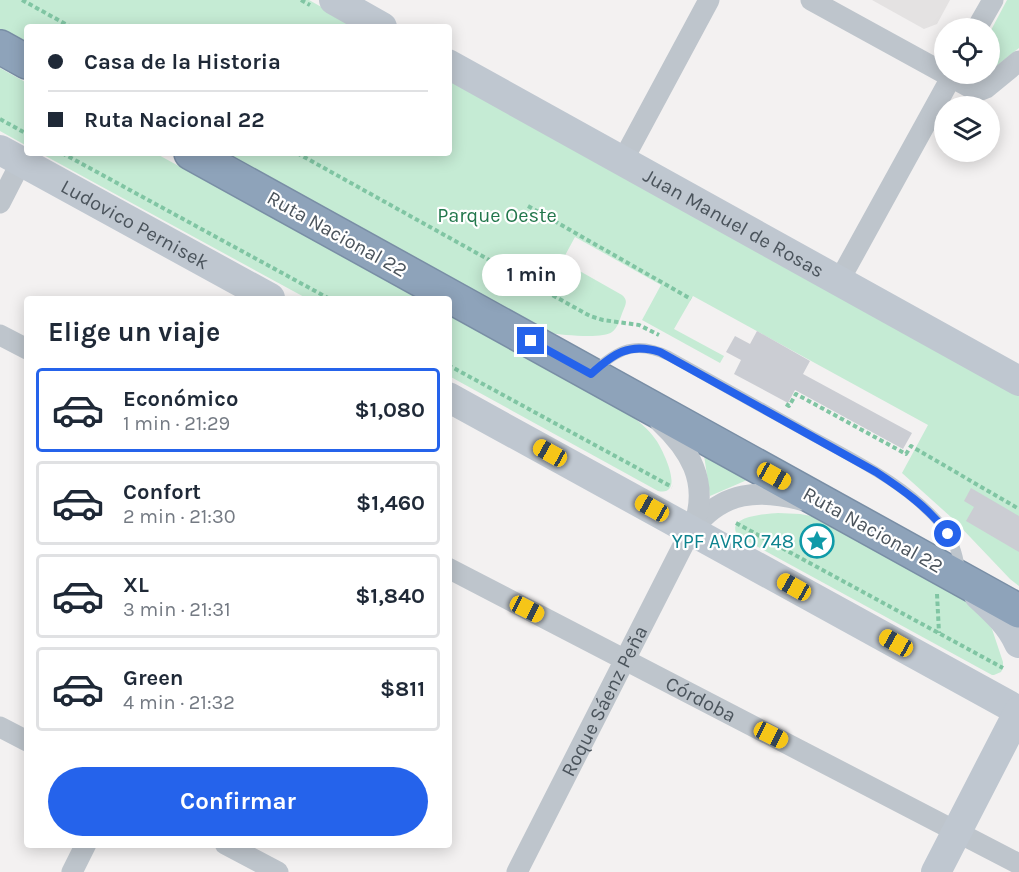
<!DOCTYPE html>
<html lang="es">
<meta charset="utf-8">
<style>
body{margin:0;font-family:Karla,sans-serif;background:#f6f6f7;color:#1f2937;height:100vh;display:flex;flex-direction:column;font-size:22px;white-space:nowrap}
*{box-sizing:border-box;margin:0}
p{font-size:20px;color:#747a83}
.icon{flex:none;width:33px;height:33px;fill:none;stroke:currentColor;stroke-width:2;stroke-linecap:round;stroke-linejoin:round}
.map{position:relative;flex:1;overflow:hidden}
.details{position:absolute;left:24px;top:296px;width:428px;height:552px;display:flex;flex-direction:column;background:#fff;border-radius:6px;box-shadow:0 3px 15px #0003}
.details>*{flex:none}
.banner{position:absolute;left:24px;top:24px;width:428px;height:132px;border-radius:6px;box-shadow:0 3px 15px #0003;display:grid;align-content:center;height:132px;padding:0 24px;background:#fff}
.controls{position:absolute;left:934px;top:18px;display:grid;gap:12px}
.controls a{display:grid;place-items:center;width:66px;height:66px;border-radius:50%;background:#fff;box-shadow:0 3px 15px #0003;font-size:30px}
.end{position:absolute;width:27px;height:27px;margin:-14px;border:8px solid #2563eb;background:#fff;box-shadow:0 0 0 3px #fff}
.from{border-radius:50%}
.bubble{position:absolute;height:42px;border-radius:21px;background:#fff;box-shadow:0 3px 15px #0003;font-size:20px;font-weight:700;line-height:42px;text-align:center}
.car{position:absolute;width:18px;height:36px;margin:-18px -9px;border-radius:8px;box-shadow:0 0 4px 2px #0007;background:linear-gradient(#f5c518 24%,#345 0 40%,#f5c518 0 76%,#345 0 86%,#f5c518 0)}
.banner b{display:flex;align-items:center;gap:21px;height:57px;font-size:22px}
.banner b+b{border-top:2px solid #e0e1e3}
.banner i{width:15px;height:15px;background:#1f2937}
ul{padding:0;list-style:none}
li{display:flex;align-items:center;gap:18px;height:84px;margin:0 12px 9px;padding:0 12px;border:3px solid #e0e1e3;border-radius:6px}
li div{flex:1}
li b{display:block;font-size:22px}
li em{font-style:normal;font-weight:700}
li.active{border-color:#2563eb}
li>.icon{width:54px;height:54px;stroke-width:1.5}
h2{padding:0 24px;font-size:27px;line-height:72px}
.button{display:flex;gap:12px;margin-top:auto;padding:12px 24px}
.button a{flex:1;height:69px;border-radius:36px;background:#2563eb;color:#fff;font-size:24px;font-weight:700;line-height:69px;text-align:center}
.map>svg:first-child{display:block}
</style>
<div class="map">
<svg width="1019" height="872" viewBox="0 0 1019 872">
<rect width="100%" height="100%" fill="#f3f1f1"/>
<!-- education -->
<path fill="#e4e2e2" d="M872,0H950L937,24L924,29Z"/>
<!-- green -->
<path fill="#c5ebd4" d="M0,0H309L357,27H27V49L0,34Z
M1007,0H1019V48L990,71V32Z
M0,68L27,83V146L0,131Z
M449,78L1019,395V586L1010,579L952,518L902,473L928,425L693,296L674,329L724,356L720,363L642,320L661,285L575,237L562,261L622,295C628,300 626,304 623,311C620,318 618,328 612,332C604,339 562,335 550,333L218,153H448Z
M40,153H155L420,298H306Z
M448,314L625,411C637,420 648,428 656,440C663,450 686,497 658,491L449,376Z
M704,455L747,480L710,496Z
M778,513L800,514L822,518L957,592L982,615L992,629L1003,662V668L1001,672L994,675H992L738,536C724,516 766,514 778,513Z"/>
<!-- building -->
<path fill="#cbcdd3" d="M757,331L810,361L803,374L912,433L903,449L795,390L788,403L734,374L741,360L726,352L735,336L750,344Z
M971,488L1019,516V552L966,521L974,507L964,501Z"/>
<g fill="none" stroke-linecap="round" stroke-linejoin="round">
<!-- highway casing -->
<g stroke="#798ea5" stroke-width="36">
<path id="highway" d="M0,47L27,62
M191,153L1019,611"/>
</g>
<!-- path -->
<path stroke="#80c5a3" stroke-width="4" stroke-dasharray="4.5 3" stroke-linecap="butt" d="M22,0L71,27
M301,0L310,5
M0,119L27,134
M62,153L328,298
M297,153L590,316L603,320L639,325L659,335
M528,206L691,299
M448,365L672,487
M786,404L789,406L796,394L906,454L911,446L1019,509
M736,523L1003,668
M937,594L939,633"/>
<!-- lane -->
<path stroke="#bec5cc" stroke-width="10" d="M593,372C618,349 636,340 669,356C715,382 762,408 809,434C856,460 909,485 944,528C954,540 958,554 960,570"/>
<!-- street -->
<g stroke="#bec5cc" stroke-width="21">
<path d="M811,0L973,89L981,90L986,88L1019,61"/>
<path d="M977,28L993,0"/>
<path d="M623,160L709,0"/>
<path d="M0,203L21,162"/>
<path d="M839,281L953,74"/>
<path d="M0,335L27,349"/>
<path d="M694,528C723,491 759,489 801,500"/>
<path id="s1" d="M448,568L1019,864"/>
<path d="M0,727L27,741"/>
<path d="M225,844L278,872"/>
<path d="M72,872L86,844"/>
<path id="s2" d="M517,872L695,522C708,481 690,450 660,422"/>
</g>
<!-- secondary -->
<g stroke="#bfc7d0" stroke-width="30">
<path d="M334,0L382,27"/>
<path id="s3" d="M448,64L1019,381"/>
<path id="s4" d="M0,150L270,298"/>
<path d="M448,397L1019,711"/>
<path d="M979,595C995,610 1010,623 1019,643"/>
<path d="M936,872L1019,711"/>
</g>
<!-- highway -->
<use href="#highway" stroke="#8ea3ba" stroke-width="33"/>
</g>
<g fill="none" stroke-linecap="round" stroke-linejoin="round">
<!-- route -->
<path stroke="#2563eb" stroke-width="8" d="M531,341L591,374C613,354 629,342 660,352L876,472C902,489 929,508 948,534"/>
</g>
<!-- icons -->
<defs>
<g id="sight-ring" transform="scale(1.725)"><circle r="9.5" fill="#fff" stroke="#0f9aa8" stroke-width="1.5"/><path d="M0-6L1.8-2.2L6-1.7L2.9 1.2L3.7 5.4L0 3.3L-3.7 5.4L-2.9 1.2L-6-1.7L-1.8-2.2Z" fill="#0f9aa8"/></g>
</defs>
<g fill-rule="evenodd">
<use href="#sight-ring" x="817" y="541"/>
</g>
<g text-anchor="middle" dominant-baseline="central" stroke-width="4.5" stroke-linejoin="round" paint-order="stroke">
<!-- park labels -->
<g font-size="20" fill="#22774c" stroke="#fff">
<text x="497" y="215">Parque Oeste</text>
</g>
<!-- street labels -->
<g font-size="20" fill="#4b545c" stroke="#fff">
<text stroke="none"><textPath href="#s3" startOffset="327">Juan Manuel de Rosas</textPath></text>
<text stroke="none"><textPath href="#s4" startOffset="154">Ludovico Pernisek</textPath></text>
<text transform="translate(337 234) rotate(29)">Ruta Nacional 22</text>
<text transform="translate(873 530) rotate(29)">Ruta Nacional 22</text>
<text stroke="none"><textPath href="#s1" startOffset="285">Córdoba</textPath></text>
<text stroke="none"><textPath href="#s2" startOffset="192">Roque Sáenz Peña</textPath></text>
</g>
<!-- culture labels -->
<g font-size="20" fill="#0d838f" stroke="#fff" text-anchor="end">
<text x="794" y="541">YPF AVRO 748</text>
</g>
</g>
</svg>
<div class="controls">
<a><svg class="icon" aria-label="locate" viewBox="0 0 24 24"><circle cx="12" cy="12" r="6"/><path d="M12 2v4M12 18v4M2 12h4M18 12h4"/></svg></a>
<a><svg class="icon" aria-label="layers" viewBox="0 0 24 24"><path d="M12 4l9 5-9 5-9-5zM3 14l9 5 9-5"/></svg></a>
</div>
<i class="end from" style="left:948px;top:534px"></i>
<i class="end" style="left:531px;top:341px"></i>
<div class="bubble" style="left:482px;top:254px;width:99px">1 min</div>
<i class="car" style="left:550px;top:453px;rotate:299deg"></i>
<i class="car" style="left:774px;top:476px;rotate:119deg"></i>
<i class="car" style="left:652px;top:508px;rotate:299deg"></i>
<i class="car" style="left:794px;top:587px;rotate:299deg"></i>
<i class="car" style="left:527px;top:609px;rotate:117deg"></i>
<i class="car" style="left:896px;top:643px;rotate:299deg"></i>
<i class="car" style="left:771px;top:735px;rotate:117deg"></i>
<div class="banner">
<b><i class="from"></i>Casa de la Historia</b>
<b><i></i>Ruta Nacional 22</b>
</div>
<section class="details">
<h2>Elige un viaje</h2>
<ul>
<li class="active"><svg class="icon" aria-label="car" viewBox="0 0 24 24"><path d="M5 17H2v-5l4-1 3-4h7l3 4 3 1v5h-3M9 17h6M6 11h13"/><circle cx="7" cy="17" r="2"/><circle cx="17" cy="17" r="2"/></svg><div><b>Económico</b><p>1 min · 21:29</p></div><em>$1,080</em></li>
<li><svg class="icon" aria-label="car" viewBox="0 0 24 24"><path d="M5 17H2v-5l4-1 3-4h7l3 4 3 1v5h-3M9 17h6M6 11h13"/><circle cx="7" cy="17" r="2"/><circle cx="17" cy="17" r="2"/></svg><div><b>Confort</b><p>2 min · 21:30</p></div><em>$1,460</em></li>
<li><svg class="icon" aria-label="car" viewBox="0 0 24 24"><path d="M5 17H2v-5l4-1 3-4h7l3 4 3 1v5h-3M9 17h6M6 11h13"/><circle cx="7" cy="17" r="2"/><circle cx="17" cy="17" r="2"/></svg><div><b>XL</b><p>3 min · 21:31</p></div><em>$1,840</em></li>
<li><svg class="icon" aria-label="car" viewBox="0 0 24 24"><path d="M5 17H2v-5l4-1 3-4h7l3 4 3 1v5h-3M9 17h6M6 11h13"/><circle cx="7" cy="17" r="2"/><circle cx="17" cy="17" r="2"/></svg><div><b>Green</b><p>4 min · 21:32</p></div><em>$811</em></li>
</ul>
<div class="button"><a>Confirmar</a></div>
</section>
</div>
